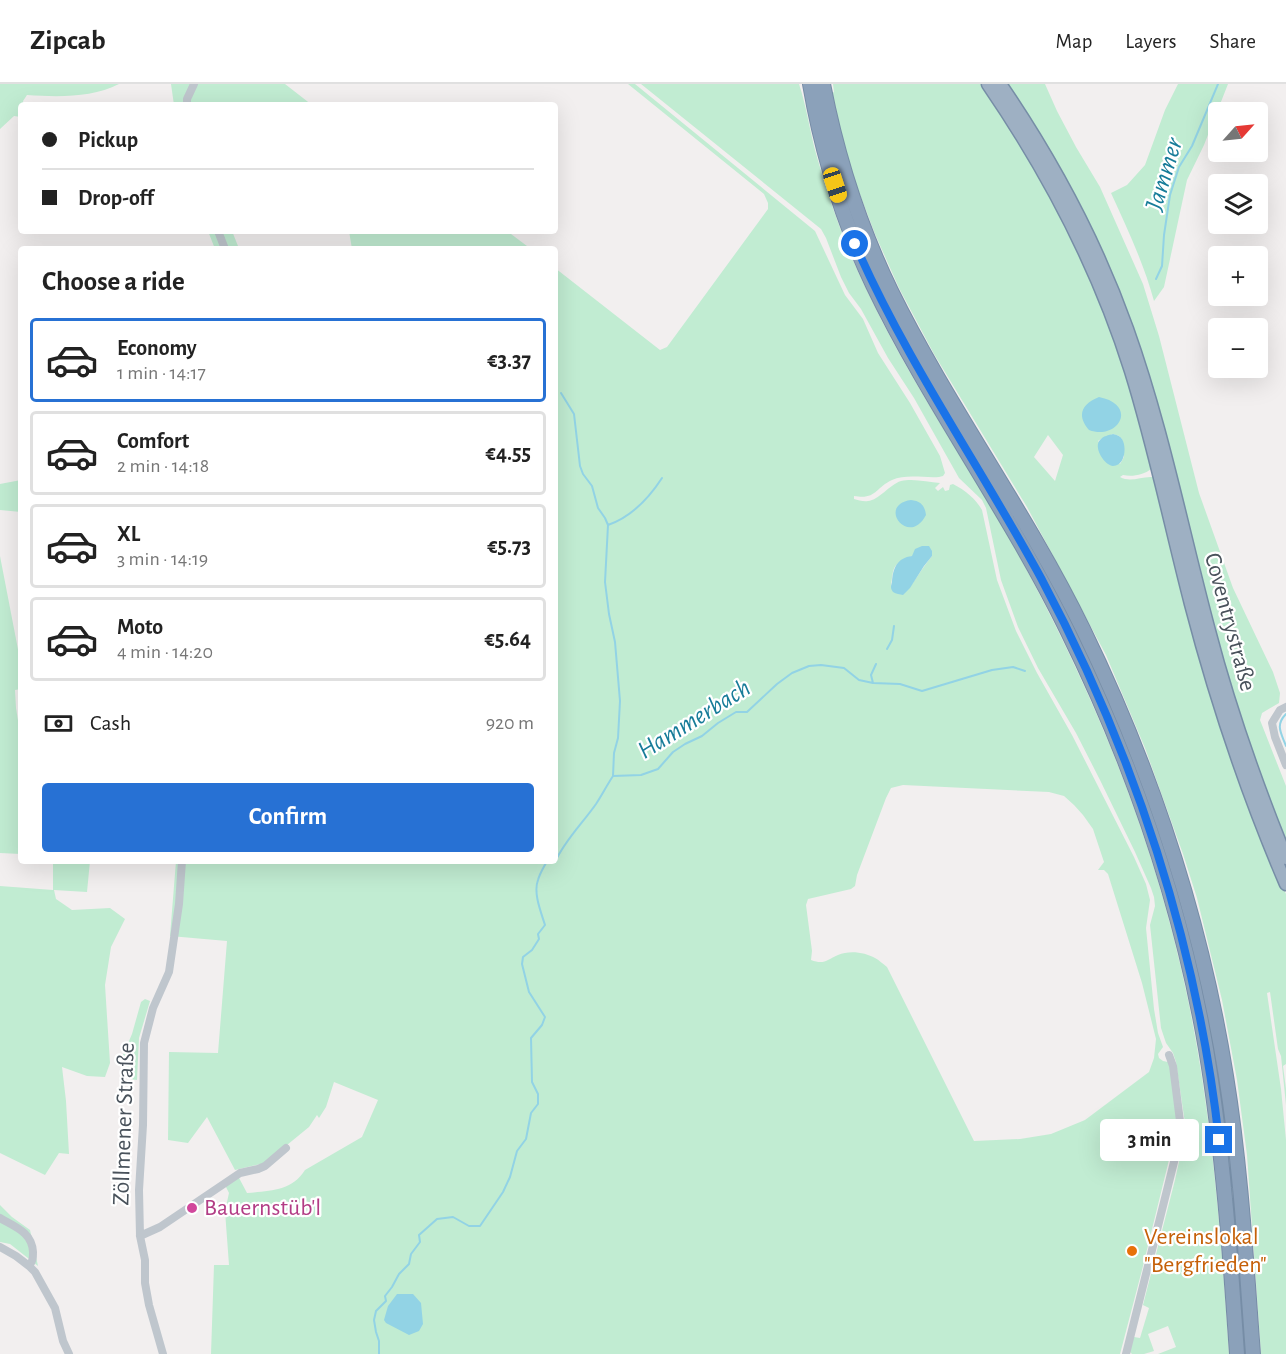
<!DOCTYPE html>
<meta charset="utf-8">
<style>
body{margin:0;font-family:"Alegreya Sans",sans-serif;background:#f2f2f2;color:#222;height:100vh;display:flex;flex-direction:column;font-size:22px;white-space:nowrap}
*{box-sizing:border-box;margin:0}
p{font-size:20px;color:#767676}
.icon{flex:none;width:33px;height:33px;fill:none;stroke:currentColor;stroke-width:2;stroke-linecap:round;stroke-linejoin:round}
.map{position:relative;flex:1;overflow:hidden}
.sheet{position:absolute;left:18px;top:162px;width:540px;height:618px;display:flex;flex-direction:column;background:#fff;border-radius:6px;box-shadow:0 6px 24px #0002}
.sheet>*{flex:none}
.banner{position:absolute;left:18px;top:18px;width:540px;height:132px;border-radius:6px;box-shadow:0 6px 24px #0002;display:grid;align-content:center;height:132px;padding:0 24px;background:#fff}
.needle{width:39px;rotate:63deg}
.fabs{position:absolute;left:1208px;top:18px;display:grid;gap:12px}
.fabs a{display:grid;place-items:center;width:60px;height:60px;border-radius:6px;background:#fff;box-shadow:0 6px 24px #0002;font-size:30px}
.end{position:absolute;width:27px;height:27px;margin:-14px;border:8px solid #1a73e8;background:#fff;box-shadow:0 0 0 3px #fff}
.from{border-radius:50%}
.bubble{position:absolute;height:42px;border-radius:6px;background:#fff;box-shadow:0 6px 24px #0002;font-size:20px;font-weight:700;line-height:42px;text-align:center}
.car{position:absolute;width:18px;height:36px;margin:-18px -9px;border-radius:8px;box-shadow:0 0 4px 2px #0007;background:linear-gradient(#f5c518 24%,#345 0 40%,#f5c518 0 76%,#345 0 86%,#f5c518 0)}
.banner b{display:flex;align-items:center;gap:21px;height:57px;font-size:22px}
.banner b+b{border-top:2px solid #e0e0e0}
.banner i{width:15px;height:15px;background:#222}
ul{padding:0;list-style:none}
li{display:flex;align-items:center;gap:18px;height:84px;margin:0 12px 9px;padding:0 12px;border:3px solid #e0e0e0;border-radius:6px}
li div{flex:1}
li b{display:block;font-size:22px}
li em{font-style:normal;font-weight:700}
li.current{border-color:#2771d4}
li>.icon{width:54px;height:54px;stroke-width:1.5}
h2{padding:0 24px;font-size:27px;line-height:72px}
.pay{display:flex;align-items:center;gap:15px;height:66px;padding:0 24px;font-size:22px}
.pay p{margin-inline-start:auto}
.primary-button{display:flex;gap:12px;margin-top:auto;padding:12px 24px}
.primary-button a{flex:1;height:69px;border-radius:6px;background:#2771d4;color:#fff;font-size:24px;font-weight:700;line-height:69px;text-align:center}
header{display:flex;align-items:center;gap:36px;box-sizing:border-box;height:84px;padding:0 30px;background:#fff;border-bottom:2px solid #e0e0e0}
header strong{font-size:28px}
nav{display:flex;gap:33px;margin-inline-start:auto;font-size:21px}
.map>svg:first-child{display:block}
</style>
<header>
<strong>Zipcab</strong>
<nav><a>Map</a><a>Layers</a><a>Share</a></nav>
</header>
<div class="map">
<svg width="1286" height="1270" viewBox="0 0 1286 1270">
<rect width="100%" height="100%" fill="#f2efef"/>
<!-- green -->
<path fill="#c1ecd2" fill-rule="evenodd" d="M0,0H119C92,14 57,13 27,11L23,17L24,21H21V33L14,32L0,45Z
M171,0H285L312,21H174Z
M628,0H635L815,147L845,211L863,235L878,269L910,319L940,372L945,389L943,392L939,393C924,394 905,390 892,396C875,404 876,416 854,412V415C858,416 864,418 868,417C879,416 889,401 901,397C913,394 928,398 940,399L935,404L938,407L943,403L945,407L949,406L950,401L953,400C965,406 976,415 982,426L997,496L1016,547L1037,589L1072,651L1134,773L1146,800L1150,816L1146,844L1154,925L1158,949L1163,963L1158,970L1159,974L1163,977L1168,978L1171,980L1177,1043L1142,1186L1120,1270H211L214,1181H229L225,1127L229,1109L225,1101L238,1092L247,1109C269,1107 292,1107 305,1086L362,1053L378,1016L334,998L326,1023L319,1034L317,1031L309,1043L265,1079L235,1086L207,1033L188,1059L168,1056L169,968L218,969L227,857L170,852L176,777H555V184L660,266L667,263L768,125V119L764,110ZM912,472H932C921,485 915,499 903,510L891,502C894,481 892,481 912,472ZM903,701L1049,708L1064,712L1074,721L1083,731L1093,745L1104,778L1098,786H1104L1108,790L1142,899L1156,955L1154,974L1149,988L1085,1036L1051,1050L1020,1055L974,1057L887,883C883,880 879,876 875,874C865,868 849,866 838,871C827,876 824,881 811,876L812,867L806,821L808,815L851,805L855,802L857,791L886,714L891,704Z
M641,0H799C807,24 810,49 817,73C830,119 846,164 867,207C906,289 957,365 1003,443C1042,512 1078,584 1108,657C1142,739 1169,825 1187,911C1212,1029 1221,1150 1229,1270H1158L1176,1263L1168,1242L1148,1250L1154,1267L1144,1270H1132L1130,1268V1263L1134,1253L1140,1254L1149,1224L1143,1221L1175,1096L1186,1046L1176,978L1173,969L1166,959L1161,944L1150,841L1155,822L1154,813L1151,804L1135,768L1100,696L1076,649L1038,584L1018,543L1001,496L986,424L982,416L959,394L914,314L888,274L861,225L849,209L841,193L826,154L821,145Z
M833,0H982L995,17L1061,128L1092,196L1127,288L1152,379L1151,385C1144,391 1132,393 1123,391L1120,393C1131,399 1141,392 1153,393L1158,398L1275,785L1286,810V980L1283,982L1286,1005V1021L1281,972L1278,965L1270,908L1267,909L1281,1005L1286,1056V1270H1261L1247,1071L1237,996L1222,916L1197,814L1183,770L1145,664L1106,571L1027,423L934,270L899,204L875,150L856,100L844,60L832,9L834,8ZM1113,350L1119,352L1122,355L1124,373L1120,380L1098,357L1101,355ZM1048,351L1063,371L1055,397L1034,373Z
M1007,0H1045L1057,27L1076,63L1100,103L1143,200L1159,252L1199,409L1233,504L1273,588L1280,609L1279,619L1262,629L1260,636L1286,702V764L1239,635L1218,565L1160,336Z
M1178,0H1228L1204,61L1187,96L1164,203L1154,217C1144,180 1127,144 1111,109L1127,101L1145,81L1165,26Z
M208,147H232L238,162L241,165H215Z
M349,147H507L531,165H352Z
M21,396V428L0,426V400Z
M0,472L21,581V605L15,606L16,624L21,655V770L0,769Z
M53,777H90L87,808L54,806L56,815L72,826L110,824L125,835L111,863L105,901L110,979L105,993L87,992L62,983L66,1017L69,1070L59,1069L45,1091L0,1069V802L53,806Z
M145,915L150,917L139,954L137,996L130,995L123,971L132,950L141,918Z
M0,1121L12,1133L30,1146L38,1182L10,1160L0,1158Z"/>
<!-- water -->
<path fill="#92d3e5" d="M1099,313C1139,321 1118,357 1089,346C1076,331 1082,320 1099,313Z
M1113,350C1117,351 1120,352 1122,355C1127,363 1125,382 1113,382C1104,381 1093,363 1100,356C1103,352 1109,351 1113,350Z
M911,416C921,417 925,422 926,431C909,464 876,421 911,416Z
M922,462H929L932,467V472L924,482L910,504L903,511C900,510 896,510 893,508C890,504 891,502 892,498C893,484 897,474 912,472L915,465Z
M397,1210H413L421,1219L423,1240L419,1247L409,1251L386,1239L384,1236L388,1222Z"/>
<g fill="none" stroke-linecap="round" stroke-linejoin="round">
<!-- stream -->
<path stroke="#92d3e5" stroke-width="2" d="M1156,195L1162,182L1164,151L1170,111L1179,83L1192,62L1218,0
M561,309L574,330L580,382L583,390L592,402L598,424L605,434L608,441L605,498L609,530L615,558L620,617L618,654L614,669L613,692
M608,441C631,433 649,414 662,394
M887,565L892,556L894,542
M873,599L871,591L876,580
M1286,630C1275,641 1281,649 1286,662
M379,1270V1257L376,1248L374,1236L376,1227L386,1217L385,1212L392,1203L399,1190L409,1180L411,1170L420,1158L419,1151L437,1135L453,1133L469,1142H480L503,1108L510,1093L517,1067L526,1055L531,1029L538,1020V1010L532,998L531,954L542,941L545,933L529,908L522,880L523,873L532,866L539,855L538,850L545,841C541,828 533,809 538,796C540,789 544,783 547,777L555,778C565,756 582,740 596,720C602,711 607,701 613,692L641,691L658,685L673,668L685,660L702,652L718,639L736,628H747L777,600L792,589L809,582L821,581L844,584L859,596L873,599L900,600L922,607L992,586L1013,583L1025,587"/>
<!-- trunk casing -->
<g stroke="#768da6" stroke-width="15">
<path id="trunk" d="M988,0C1049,89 1099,185 1131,287C1155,364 1171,443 1191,520C1216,616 1247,709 1286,800
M1000,0C1052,76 1096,158 1127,245C1162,343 1182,446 1209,547C1229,624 1256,700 1286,774"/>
</g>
<!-- motorway casing -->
<g stroke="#768da6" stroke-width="16">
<path id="motorway" d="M810,0C822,69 843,138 873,201C930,320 1009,427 1067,546C1132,678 1181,820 1206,965C1223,1066 1230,1168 1237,1270
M823,0C837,72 859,141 891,207C948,323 1026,428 1083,545C1152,687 1201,836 1226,992C1241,1084 1246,1177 1253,1270"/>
</g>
<!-- minor -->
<path stroke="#bfc6cd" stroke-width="8" d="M187,21V15L194,0
M218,147L225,165
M1286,623L1280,626L1272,639L1275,653L1286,681
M0,1134C15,1143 32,1148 33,1168C33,1174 33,1177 29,1182
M140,1152L160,1143L240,1089L258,1085L265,1082L286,1064
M0,1163L16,1172L29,1182L35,1188L55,1224L63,1257L69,1270
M163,1270L149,1221L145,1199V1176L140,1152L139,1106L143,1041L144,959L153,924L169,888L179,820L182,777
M1126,1270L1180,1054L1181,1045L1173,982L1169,971"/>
<!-- trunk -->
<use href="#trunk" stroke="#9eb0c3" stroke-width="12"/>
<!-- motorway -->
<use href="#motorway" stroke="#8ba1ba" stroke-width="14"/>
</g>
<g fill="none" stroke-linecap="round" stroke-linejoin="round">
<!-- route -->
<path stroke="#1a73e8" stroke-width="8" d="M855,160C906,277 980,382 1041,494C1134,668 1197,860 1219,1056"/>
</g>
<!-- markers -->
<circle fill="#d1479c" stroke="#fff" stroke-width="2" cx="192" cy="1124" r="6"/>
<circle fill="#e8710a" stroke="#fff" stroke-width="2" cx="1132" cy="1167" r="6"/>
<g text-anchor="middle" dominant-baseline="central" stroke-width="4.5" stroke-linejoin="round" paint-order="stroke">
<!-- street labels -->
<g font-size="24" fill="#49525b" stroke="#fff">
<text transform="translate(1230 538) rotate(75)">Coventrystraße</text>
<text transform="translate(124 1040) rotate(-88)">Zöllmener Straße</text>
</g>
<!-- hotel labels -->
<g font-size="24" fill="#b23c85" stroke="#fff" text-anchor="start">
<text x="204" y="1124">Bauernstüb'l</text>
</g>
<!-- food labels -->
<g font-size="24" fill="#c56008" stroke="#fff" text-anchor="start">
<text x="1144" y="1153">Vereinslokal<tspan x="1144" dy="28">"Bergfrieden"</tspan></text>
</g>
<!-- water labels -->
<g font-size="26" font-style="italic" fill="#177c99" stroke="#fff">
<text transform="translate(1164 90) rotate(-73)">Jammer</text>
<text transform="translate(694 635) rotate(-32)">Hammerbach</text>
</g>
</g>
</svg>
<div class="fabs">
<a><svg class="needle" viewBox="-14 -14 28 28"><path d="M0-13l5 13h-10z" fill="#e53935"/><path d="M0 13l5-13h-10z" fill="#767676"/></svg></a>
<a><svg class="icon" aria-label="layers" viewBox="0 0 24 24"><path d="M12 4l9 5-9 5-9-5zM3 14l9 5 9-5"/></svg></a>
<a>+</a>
<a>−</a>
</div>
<i class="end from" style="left:855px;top:160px"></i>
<i class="end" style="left:1219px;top:1056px"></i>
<div class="bubble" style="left:1100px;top:1035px;width:99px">3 min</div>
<i class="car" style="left:835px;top:101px;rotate:162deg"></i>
<div class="banner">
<b><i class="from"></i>Pickup</b>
<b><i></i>Drop-off</b>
</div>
<section class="sheet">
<h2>Choose a ride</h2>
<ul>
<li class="current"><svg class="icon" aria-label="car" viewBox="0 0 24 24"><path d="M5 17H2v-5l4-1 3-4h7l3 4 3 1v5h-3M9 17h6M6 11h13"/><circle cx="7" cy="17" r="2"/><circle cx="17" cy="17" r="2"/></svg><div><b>Economy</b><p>1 min · 14:17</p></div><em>€3.37</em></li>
<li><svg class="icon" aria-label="car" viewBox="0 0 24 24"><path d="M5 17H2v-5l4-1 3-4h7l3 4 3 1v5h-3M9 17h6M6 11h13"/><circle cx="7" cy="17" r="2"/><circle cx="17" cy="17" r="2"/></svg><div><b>Comfort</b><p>2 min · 14:18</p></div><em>€4.55</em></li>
<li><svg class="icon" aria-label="car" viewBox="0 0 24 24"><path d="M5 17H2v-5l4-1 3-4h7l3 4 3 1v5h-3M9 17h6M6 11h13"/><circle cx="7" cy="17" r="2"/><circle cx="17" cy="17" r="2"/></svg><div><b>XL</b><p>3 min · 14:19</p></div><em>€5.73</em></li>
<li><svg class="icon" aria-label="car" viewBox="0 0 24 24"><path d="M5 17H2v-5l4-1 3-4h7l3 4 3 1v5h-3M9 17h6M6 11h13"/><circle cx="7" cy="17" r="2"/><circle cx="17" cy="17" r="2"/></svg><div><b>Moto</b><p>4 min · 14:20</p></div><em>€5.64</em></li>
</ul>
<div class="pay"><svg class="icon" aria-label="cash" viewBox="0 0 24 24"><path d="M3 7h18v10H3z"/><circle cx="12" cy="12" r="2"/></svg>Cash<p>920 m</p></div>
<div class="primary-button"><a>Confirm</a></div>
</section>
</div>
